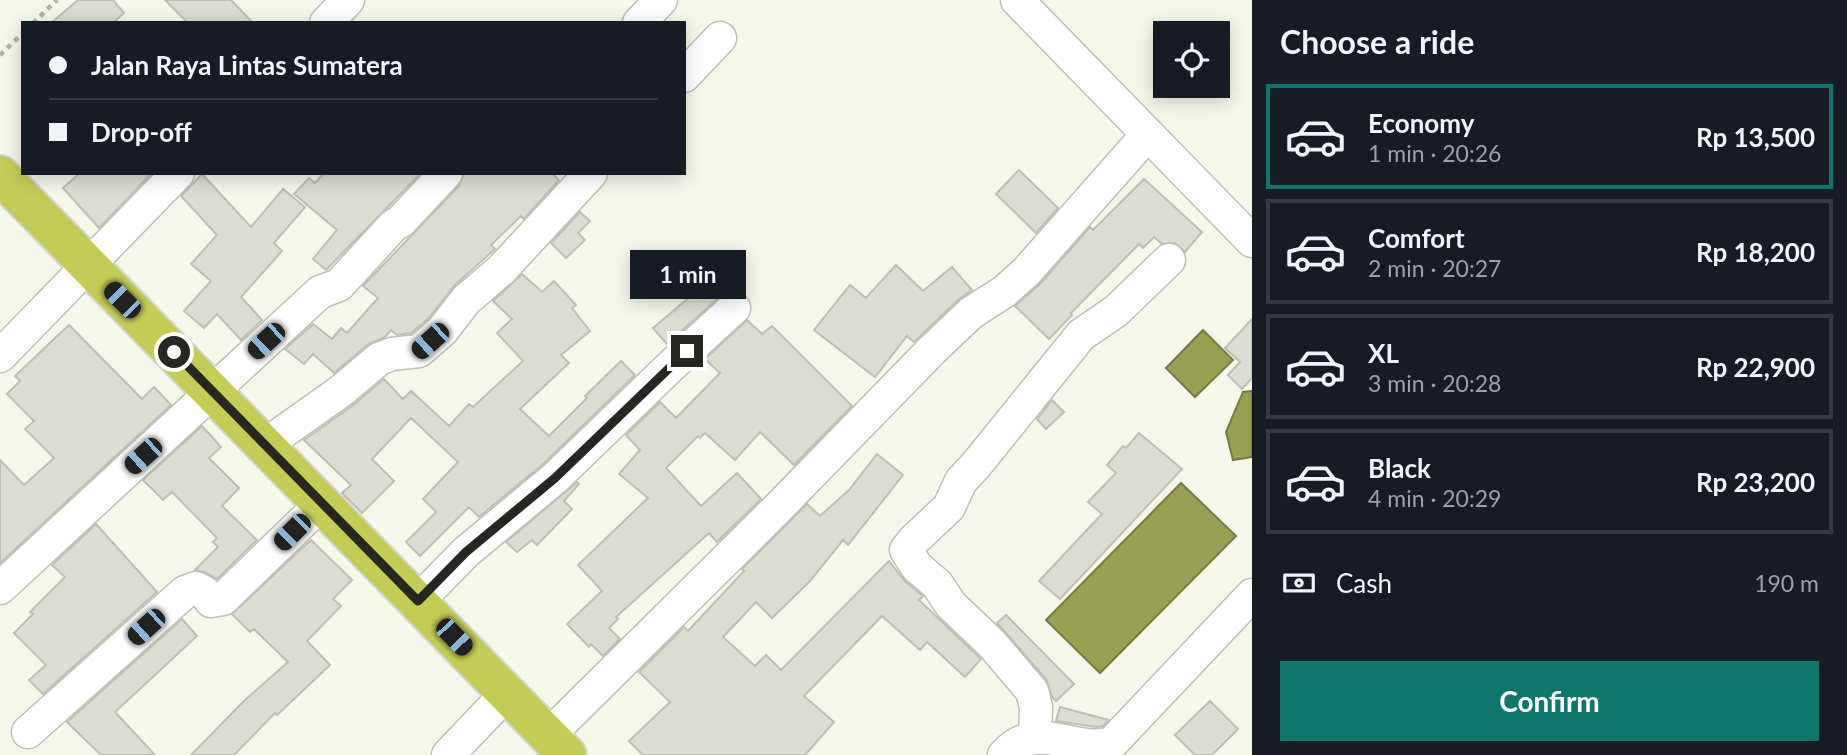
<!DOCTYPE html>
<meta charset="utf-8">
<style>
body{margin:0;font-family:Lato,sans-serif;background:#242831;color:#f1f3f6;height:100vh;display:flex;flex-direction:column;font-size:26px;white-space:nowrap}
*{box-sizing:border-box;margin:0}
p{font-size:23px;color:#9ea1a6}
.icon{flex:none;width:38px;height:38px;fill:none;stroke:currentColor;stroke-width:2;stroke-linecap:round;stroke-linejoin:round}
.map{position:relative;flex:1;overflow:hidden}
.panel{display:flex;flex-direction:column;background:#171b24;width:595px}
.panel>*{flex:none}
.guide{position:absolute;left:21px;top:21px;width:665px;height:154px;border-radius:0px;box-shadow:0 4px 18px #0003;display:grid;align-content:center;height:154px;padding:0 28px;background:#171b24}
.buttons{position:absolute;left:1153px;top:21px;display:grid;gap:14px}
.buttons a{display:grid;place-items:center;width:77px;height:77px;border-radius:0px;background:#171b24;box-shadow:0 4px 18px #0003;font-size:35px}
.end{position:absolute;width:32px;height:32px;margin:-16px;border:9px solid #262622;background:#fff;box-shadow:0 0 0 4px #fff}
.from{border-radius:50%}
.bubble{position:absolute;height:49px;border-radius:0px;background:#171b24;box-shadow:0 4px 18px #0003;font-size:23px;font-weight:700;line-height:49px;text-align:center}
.car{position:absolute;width:21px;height:42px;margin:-21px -10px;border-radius:9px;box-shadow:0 0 5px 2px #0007;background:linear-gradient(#222 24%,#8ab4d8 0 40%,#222 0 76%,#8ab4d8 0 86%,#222 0)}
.guide b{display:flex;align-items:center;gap:24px;height:66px;font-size:26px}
.guide b+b{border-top:2px solid #363941}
.guide i{width:18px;height:18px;background:#f1f3f6}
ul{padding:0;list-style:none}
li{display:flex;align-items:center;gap:21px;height:105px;margin:0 14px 10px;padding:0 14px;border:4px solid #363941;border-radius:0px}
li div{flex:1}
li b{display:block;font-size:26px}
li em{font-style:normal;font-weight:700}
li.active{border-color:#0f766e}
li>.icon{width:63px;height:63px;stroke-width:1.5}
h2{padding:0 28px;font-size:32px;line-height:84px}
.pay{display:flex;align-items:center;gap:18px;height:77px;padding:0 28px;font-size:26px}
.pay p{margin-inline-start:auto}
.primary-button{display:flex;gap:14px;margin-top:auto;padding:14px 28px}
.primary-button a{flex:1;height:80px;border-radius:0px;background:#0f766e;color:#fff;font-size:28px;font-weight:700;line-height:80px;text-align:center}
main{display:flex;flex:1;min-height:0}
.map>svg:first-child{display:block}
</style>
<main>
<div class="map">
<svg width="1252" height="755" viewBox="0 0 1252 755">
<rect width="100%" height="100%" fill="#f5f7eb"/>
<!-- water -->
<path fill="#999f51" stroke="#767b43" stroke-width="2" d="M1203,330L1233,360L1195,397L1166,368Z
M1252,391V457L1233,460L1226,432L1243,392Z
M1181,483L1236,536L1100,673L1046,620Z"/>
<!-- building -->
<path fill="#dcddd2" stroke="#bdbfb4" stroke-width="2" d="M78,0H113L124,13L113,23H51Z
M165,0H231L253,23H188Z
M1019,170L1058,208L1036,233L996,194Z
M80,173H152L99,228L63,188Z
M324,173H421L326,270L313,259L337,230L294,194L309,178L315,183Z
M464,173H552L559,180L524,219L521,216L491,245L495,249L454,286L429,318L411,333L397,335L391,330L385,337L367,345L334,373L313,354L304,364L285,349L313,324L332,339L341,328L347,333L378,298L363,286L459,186Z
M202,174L251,227L283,189L305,207L274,243L282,251L241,297L262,320L241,340L217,314L204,328L184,311L211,281L191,264L217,235L181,196Z
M1144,179L1202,232L1185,252L1175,243L1162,244L1154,237L1143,248L1139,244L1071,313L1072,315L1049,339L1015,306L1041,283L1090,227L1093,230Z
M580,212L590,221L578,233L585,240L566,258L551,243Z
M896,265L923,291L952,267L972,290L958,300L914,342L907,336L875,377L814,330L850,285L866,298Z
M522,274L542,292L554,281L576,305L572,308L590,331L561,355L569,363L520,409L549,436L587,398L585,396L621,361L635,375L543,464L479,517L469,507L420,556L406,542L436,512L423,499L458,462L411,418L372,459L394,481L362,513L342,493L351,485L304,440L352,406L384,379L403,399L411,391L449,426L469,404L473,407L523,361L497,333L512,319L493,301Z
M711,279L724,293L667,344L653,328Z
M1252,319V378L1242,389L1228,375L1240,362L1225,348Z
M747,320L762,334L772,326L852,406L794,465L760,432L735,460L705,433L700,438L698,436L666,468L701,506L737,473L761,499L717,542L709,533L616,617L618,619L609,628L620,639L603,656L591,644L589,647L567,624L602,591L578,565L648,498L619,474L640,450L626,435L660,402L676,418L720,373L705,359Z
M69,325L142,399L154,387L171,405L0,563V460L24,485L54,458L25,429L34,421L7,394L20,381L15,376Z
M1052,400L1064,412L1046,429L1037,419Z
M202,426L221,447L209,458L239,488L222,506L257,540L217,579L204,572L195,570L218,547L213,542L217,538L172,492L163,500L143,480Z
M1139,433L1182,469L1060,599L1039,581L1102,514L1088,502L1116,473L1107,465L1123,446L1126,448Z
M877,454L903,475L848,545L843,540L810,581L772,618L756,602L723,637L755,666L766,655L781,670L889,561L905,581L923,596L919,600L981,659L965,677L927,642L920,650L882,616L804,696L834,722L805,755H643L629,741L670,702L639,672L684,627L688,631L744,571L742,569L807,504L820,516L849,490Z
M577,482L579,484L564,501L572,509L537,545L532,540L517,552L506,542Z
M96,524L157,592L43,694L29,680L46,665L14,633L33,614L30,612L65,577L52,565Z
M311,540L352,580L333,599L341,606L307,641L330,665L277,715L275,713L234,755H191L245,700L288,662L254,629L250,632L232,614Z
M1006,615L1074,684L1056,701L1052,697L1046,679L997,623Z
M182,619L197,636L115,712L155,755H101L67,722Z
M1210,701L1238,729L1212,755H1195L1175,735Z
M1060,707L1109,720L1103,726L1096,727L1056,721Z"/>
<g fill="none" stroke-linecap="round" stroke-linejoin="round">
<!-- minor casing -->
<g stroke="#bfc0b5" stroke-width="35">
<path id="minor" d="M1017,0L1252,241
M326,23L348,0
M639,23L661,0
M684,76L720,38
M0,356L178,173
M265,445L341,391L379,359L392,354L419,351L442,331L466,300L501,270L591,173
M0,588L320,292L339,285L393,226L401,221L446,173
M418,601L466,552L555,478L672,365L734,308
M28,732L185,592L196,588L204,592L211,601L223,599L321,504
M548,736L777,509L932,350L971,313L1005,291L1027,271L1147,135
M1035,738L1036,707L1032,691L992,644L951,605L937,584L917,567L906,550L914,540L949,507L961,481L976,465L1081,335L1116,311L1169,260
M448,755L508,692
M1004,755C1039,717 1072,755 1112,743L1252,595"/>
</g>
<!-- highway casing -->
<g stroke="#d4d4d3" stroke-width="42">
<path id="highway" d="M0,175L567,755"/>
</g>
<!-- path -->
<path stroke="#b0b2a8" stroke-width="4.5" stroke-dasharray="5 5" stroke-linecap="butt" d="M33,23L57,0
M0,55L23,33"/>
<!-- minor -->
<use href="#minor" stroke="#fff" stroke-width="32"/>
<!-- highway -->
<use href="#highway" stroke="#c3cc53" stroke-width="38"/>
</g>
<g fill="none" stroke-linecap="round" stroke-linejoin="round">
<!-- route -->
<path stroke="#262622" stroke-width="9" d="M174,352L418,601L466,552L555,478L687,351"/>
</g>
</svg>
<div class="buttons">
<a><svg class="icon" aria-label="locate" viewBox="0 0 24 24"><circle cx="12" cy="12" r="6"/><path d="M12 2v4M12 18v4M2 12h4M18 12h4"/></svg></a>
</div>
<i class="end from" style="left:174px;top:352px"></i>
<i class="end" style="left:687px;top:351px"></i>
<div class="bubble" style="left:630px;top:250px;width:116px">1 min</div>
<i class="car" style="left:122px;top:300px;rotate:315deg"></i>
<i class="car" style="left:266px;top:341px;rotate:227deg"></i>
<i class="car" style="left:430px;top:341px;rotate:228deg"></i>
<i class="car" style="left:143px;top:456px;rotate:228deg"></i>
<i class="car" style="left:292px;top:532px;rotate:225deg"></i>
<i class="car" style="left:146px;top:627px;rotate:228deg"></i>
<i class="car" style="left:454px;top:637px;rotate:136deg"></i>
<div class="guide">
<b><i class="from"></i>Jalan Raya Lintas Sumatera</b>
<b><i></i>Drop-off</b>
</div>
</div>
<section class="panel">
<h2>Choose a ride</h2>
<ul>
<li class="active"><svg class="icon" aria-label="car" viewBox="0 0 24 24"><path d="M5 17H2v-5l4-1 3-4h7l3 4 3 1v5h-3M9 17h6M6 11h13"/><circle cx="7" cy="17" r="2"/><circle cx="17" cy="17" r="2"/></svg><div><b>Economy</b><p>1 min · 20:26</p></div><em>Rp 13,500</em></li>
<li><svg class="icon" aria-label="car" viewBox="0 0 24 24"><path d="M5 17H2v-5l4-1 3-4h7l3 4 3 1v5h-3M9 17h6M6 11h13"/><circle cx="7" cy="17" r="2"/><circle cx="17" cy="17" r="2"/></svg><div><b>Comfort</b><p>2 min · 20:27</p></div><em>Rp 18,200</em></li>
<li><svg class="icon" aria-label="car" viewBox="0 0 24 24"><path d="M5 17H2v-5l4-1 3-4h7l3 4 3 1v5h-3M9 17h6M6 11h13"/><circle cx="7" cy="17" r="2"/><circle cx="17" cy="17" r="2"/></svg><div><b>XL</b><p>3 min · 20:28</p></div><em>Rp 22,900</em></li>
<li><svg class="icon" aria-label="car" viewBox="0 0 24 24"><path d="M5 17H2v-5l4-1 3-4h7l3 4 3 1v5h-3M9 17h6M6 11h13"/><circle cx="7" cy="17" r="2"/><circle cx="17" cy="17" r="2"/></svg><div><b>Black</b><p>4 min · 20:29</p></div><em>Rp 23,200</em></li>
</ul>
<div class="pay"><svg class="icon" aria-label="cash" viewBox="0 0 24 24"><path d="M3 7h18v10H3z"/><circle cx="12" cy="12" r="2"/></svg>Cash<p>190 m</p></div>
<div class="primary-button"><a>Confirm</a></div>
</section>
</main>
